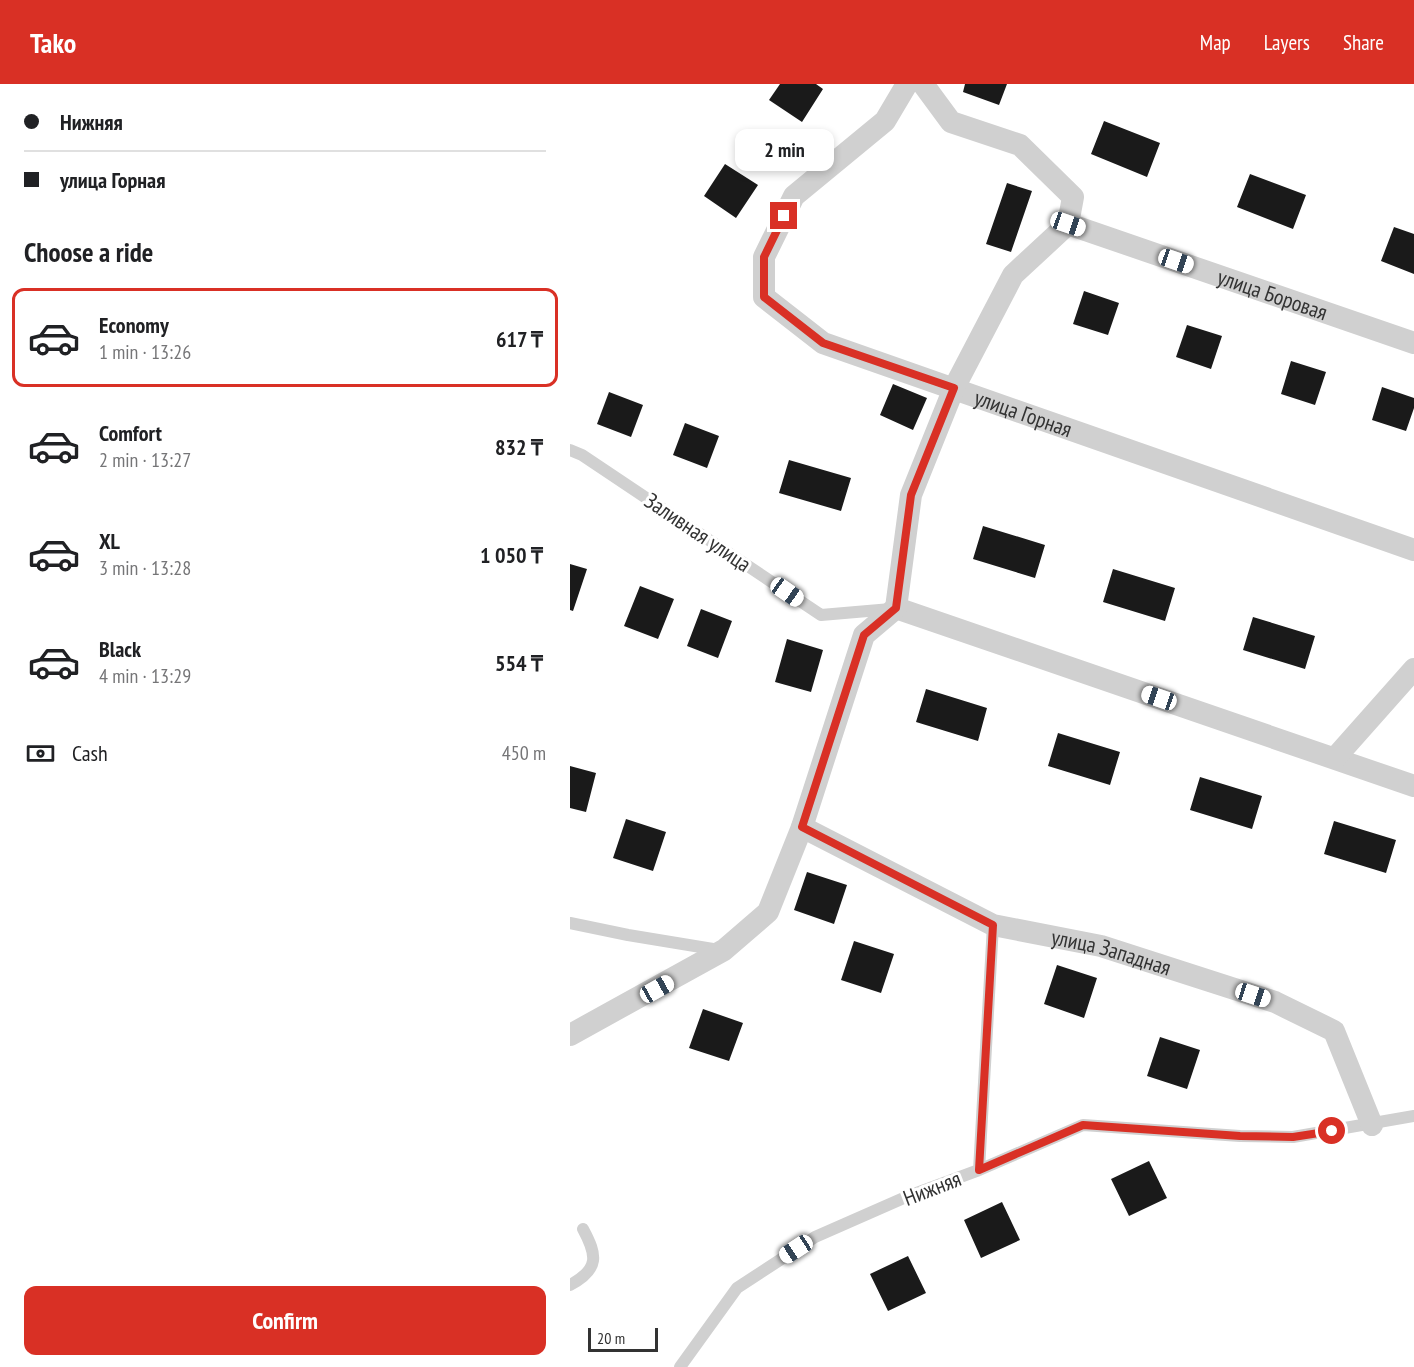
<!DOCTYPE html>
<meta charset="utf-8">
<style>
body{margin:0;font-family:"PT Sans Narrow",sans-serif;background:#f2f2f2;color:#202124;height:100vh;display:flex;flex-direction:column;font-size:22px;white-space:nowrap}
*{box-sizing:border-box;margin:0}
p{font-size:20px;color:#757577}
.icon{flex:none;width:33px;height:33px;fill:none;stroke:currentColor;stroke-width:2;stroke-linecap:round;stroke-linejoin:round}
.map{position:relative;flex:1;overflow:hidden}
.details{display:flex;flex-direction:column;background:#fff;width:570px}
.details>*{flex:none}
.guide{display:grid;align-content:center;height:132px;padding:0 24px;background:#fff}
.scale{position:absolute;left:18px;bottom:15px;width:70px;box-sizing:border-box;padding-left:6px;border:3px solid #333;border-top:0;font-size:16px;line-height:21px;white-space:nowrap;color:#333;-webkit-text-stroke:4px #fff;paint-order:stroke}
.end{position:absolute;width:27px;height:27px;margin:-14px;border:8px solid #d93025;background:#fff;box-shadow:0 0 0 3px #fff}
.from{border-radius:50%}
.bubble{position:absolute;height:42px;border-radius:12px;background:#fff;box-shadow:0 3px 9px #0003;font-size:20px;font-weight:800;line-height:42px;text-align:center}
.car{position:absolute;width:18px;height:36px;margin:-18px -9px;border-radius:8px;box-shadow:0 0 4px 2px #0007;background:linear-gradient(#fff 24%,#345 0 40%,#fff 0 76%,#345 0 86%,#fff 0)}
.guide b{display:flex;align-items:center;gap:21px;height:57px;font-size:22px}
.guide b+b{border-top:2px solid #e0e0e0}
.guide i{width:15px;height:15px;background:#202124}
ul{padding:0;list-style:none}
li{display:flex;align-items:center;gap:18px;height:99px;margin:0 12px 9px;padding:0 12px;border:3px solid transparent;border-radius:12px}
li div{flex:1}
li b{display:block;font-size:22px}
li em{font-style:normal;font-weight:800}
li.on{border-color:#d93025}
li>.icon{width:54px;height:54px;stroke-width:1.5}
h2{padding:0 24px;font-size:27px;line-height:72px}
.pay{display:flex;align-items:center;gap:15px;height:66px;padding:0 24px;font-size:22px}
.pay p{margin-inline-start:auto}
.action{display:flex;gap:12px;margin-top:auto;padding:12px 24px}
.action a{flex:1;height:69px;border-radius:12px;background:#d93025;color:#fff;font-size:24px;font-weight:800;line-height:69px;text-align:center}
header{display:flex;align-items:center;gap:36px;box-sizing:border-box;height:84px;padding:0 30px;background:#d93025;color:#fff}
header strong{font-size:28px}
nav{display:flex;gap:33px;margin-inline-start:auto;font-size:21px}
main{display:flex;flex:1;min-height:0}
.map>svg:first-child{display:block}
</style>
<header>
<strong>Tako</strong>
<nav><a>Map</a><a>Layers</a><a>Share</a></nav>
</header>
<main>
<section class="details">
<div class="guide">
<b><i class="from"></i>Нижняя</b>
<b><i></i>улица Горная</b>
</div>
<h2>Choose a ride</h2>
<ul>
<li class="on"><svg class="icon" aria-label="car" viewBox="0 0 24 24"><path d="M5 17H2v-5l4-1 3-4h7l3 4 3 1v5h-3M9 17h6M6 11h13"/><circle cx="7" cy="17" r="2"/><circle cx="17" cy="17" r="2"/></svg><div><b>Economy</b><p>1 min · 13:26</p></div><em>617 ₸</em></li>
<li><svg class="icon" aria-label="car" viewBox="0 0 24 24"><path d="M5 17H2v-5l4-1 3-4h7l3 4 3 1v5h-3M9 17h6M6 11h13"/><circle cx="7" cy="17" r="2"/><circle cx="17" cy="17" r="2"/></svg><div><b>Comfort</b><p>2 min · 13:27</p></div><em>832 ₸</em></li>
<li><svg class="icon" aria-label="car" viewBox="0 0 24 24"><path d="M5 17H2v-5l4-1 3-4h7l3 4 3 1v5h-3M9 17h6M6 11h13"/><circle cx="7" cy="17" r="2"/><circle cx="17" cy="17" r="2"/></svg><div><b>XL</b><p>3 min · 13:28</p></div><em>1 050 ₸</em></li>
<li><svg class="icon" aria-label="car" viewBox="0 0 24 24"><path d="M5 17H2v-5l4-1 3-4h7l3 4 3 1v5h-3M9 17h6M6 11h13"/><circle cx="7" cy="17" r="2"/><circle cx="17" cy="17" r="2"/></svg><div><b>Black</b><p>4 min · 13:29</p></div><em>554 ₸</em></li>
</ul>
<div class="pay"><svg class="icon" aria-label="cash" viewBox="0 0 24 24"><path d="M3 7h18v10H3z"/><circle cx="12" cy="12" r="2"/></svg>Cash<p>450 m</p></div>
<div class="action"><a>Confirm</a></div>
</section>
<div class="map">
<svg width="844" height="1283" viewBox="0 0 844 1283">
<rect width="100%" height="100%" fill="#fff"/>
<!-- building -->
<path fill="#1a1a1a" d="M210,0H246L253,5L232,38L199,16Z
M395,0H437L429,21L393,8Z
M534,37L590,59L577,93L521,70Z
M155,80L188,101L166,134L134,112Z
M680,90L736,111L723,145L667,123Z
M437,99L462,107L441,168L416,160Z
M824,143L844,150V190L811,177Z
M514,207L549,219L538,251L503,240Z
M617,241L652,252L641,285L606,273Z
M721,277L756,288L745,321L711,310Z
M323,300L357,314L343,346L310,331Z
M812,303L844,314V324L836,347L802,336Z
M39,308L73,321L61,353L27,340Z
M115,339L149,352L137,384L103,371Z
M219,376L281,394L271,427L209,409Z
M413,442L475,461L465,494L403,475Z
M0,480L17,485L3,527L0,526Z
M543,485L605,504L595,537L533,518Z
M70,502L104,515L88,555L54,542Z
M131,525L162,537L148,574L117,562Z
M683,533L745,552L735,585L673,566Z
M217,555L253,566L241,608L205,598Z
M356,605L417,624L408,657L346,638Z
M488,649L550,668L540,701L478,682Z
M0,682L26,689L16,728L0,724Z
M630,693L692,712L682,745L620,726Z
M56,735L96,748L83,787L43,774Z
M764,737L826,756L816,789L754,770Z
M237,788L277,801L264,840L224,826Z
M284,857L324,870L311,909L271,896Z
M487,881L527,894L514,934L474,920Z
M133,925L173,939L159,977L119,964Z
M590,953L630,966L617,1005L577,992Z
M579,1077L597,1114L559,1132L541,1095Z
M432,1118L450,1156L411,1174L394,1136Z
M338,1172L356,1209L318,1227L300,1190Z"/>
<g fill="none" stroke-linecap="round" stroke-linejoin="round">
<!-- service -->
<path stroke="#d0d0d0" stroke-width="12" d="M0,366L12,371L251,531L321,525
M0,839L58,851L149,866
M409,1086L423,841
M0,1201C30,1185 27,1171 13,1145
M110,1283L167,1204L245,1153L336,1113L409,1086L513,1041L670,1052L723,1053L844,1032"/>
<!-- minor -->
<g stroke="#d0d0d0" stroke-width="22">
<path id="s1" d="M337,0L315,37L224,112L194,173V213L253,259L844,466"/>
<path id="s2" d="M353,0L381,38L450,61L503,113L498,140L844,259"/>
<path d="M326,524L844,702"/>
<path d="M326,524L341,411L384,304L443,191L498,140"/>
<path d="M765,674L844,585"/>
<path id="s3" d="M232,743L423,841L531,862L705,918L764,947L802,1041"/>
<path d="M0,951L154,866L198,828L232,743L294,551L326,524"/>
</g>
</g>
<g fill="none" stroke-linecap="round" stroke-linejoin="round">
<!-- route -->
<path stroke="#d93025" stroke-width="8" d="M214,132L194,173V213L253,259L384,304L341,411L326,524L294,551L232,743L423,841L409,1086L513,1041L670,1052L723,1053L762,1047"/>
</g>
<g text-anchor="middle" dominant-baseline="central" stroke-width="6" stroke-linejoin="round" paint-order="stroke">
<!-- street labels -->
<g font-size="22" fill="#333" stroke="#fff">
<text stroke="none"><textPath href="#s2" startOffset="438">улица Боровая</textPath></text>
<text stroke="none"><textPath href="#s1" startOffset="556">улица Горная</textPath></text>
<text transform="translate(128 448) rotate(34)">Заливная улица</text>
<text stroke="none"><textPath href="#s3" startOffset="336">улица Западная</textPath></text>
<text transform="translate(362 1104) rotate(-21)">Нижняя</text>
</g>
</g>
</svg>
<div class="scale">20 m</div>
<i class="end from" style="left:762px;top:1047px"></i>
<i class="end" style="left:214px;top:132px"></i>
<div class="bubble" style="left:165px;top:45px;width:99px">2 min</div>
<i class="car" style="left:498px;top:140px;rotate:109deg"></i>
<i class="car" style="left:606px;top:177px;rotate:109deg"></i>
<i class="car" style="left:217px;top:508px;rotate:125deg"></i>
<i class="car" style="left:589px;top:614px;rotate:289deg"></i>
<i class="car" style="left:87px;top:905px;rotate:61deg"></i>
<i class="car" style="left:683px;top:911px;rotate:108deg"></i>
<i class="car" style="left:226px;top:1165px;rotate:237deg"></i>
</div>
</main>
